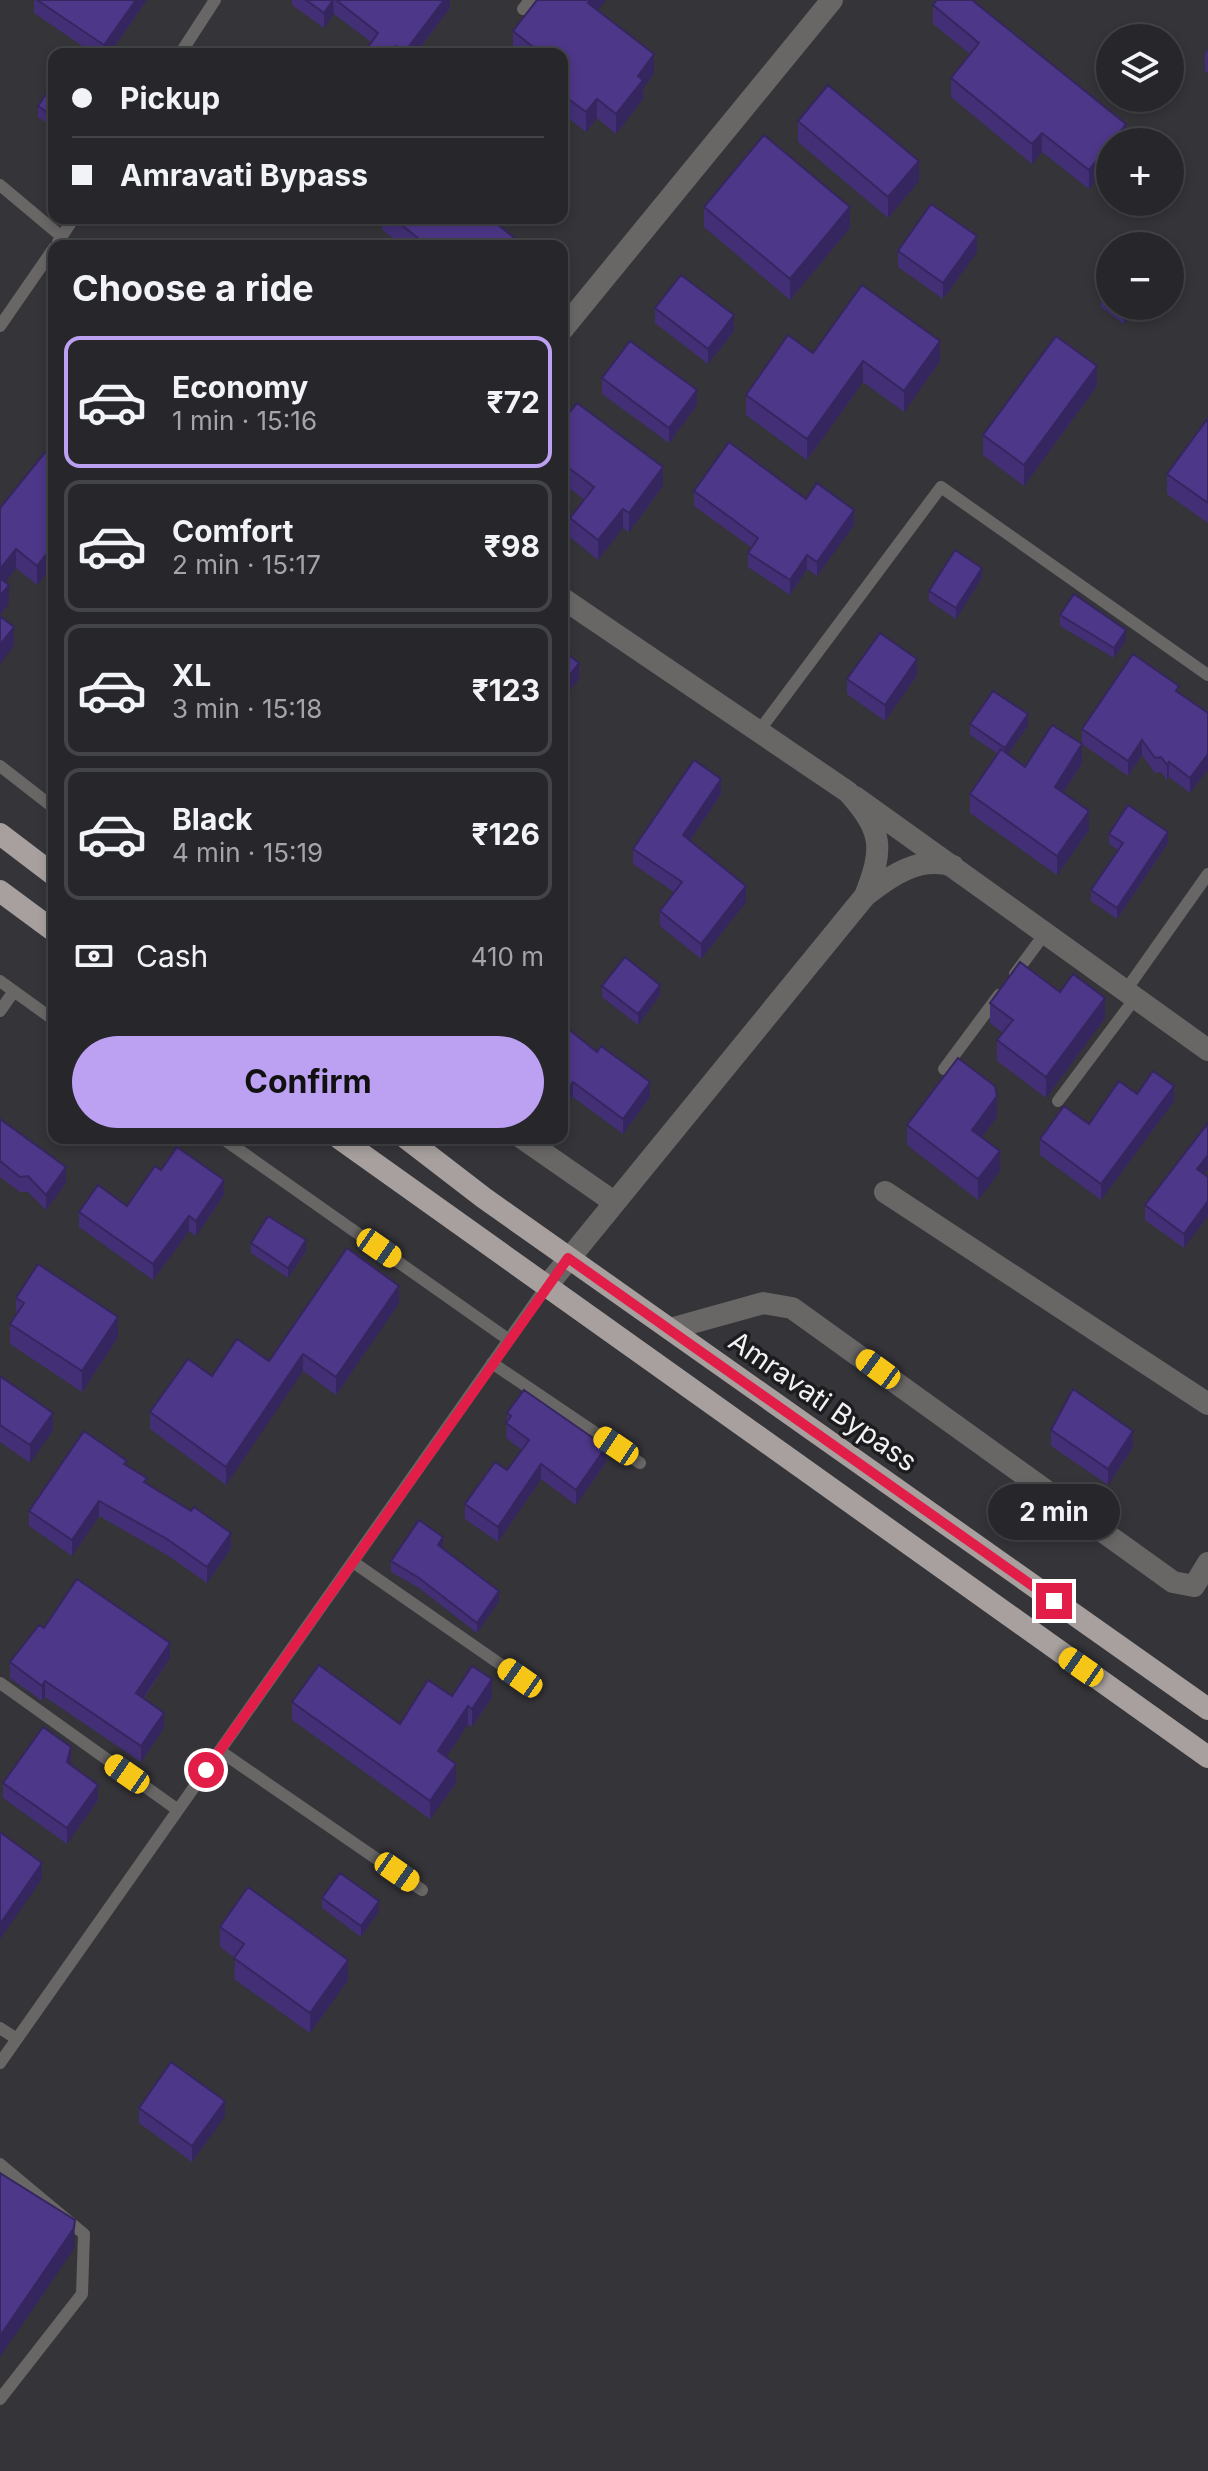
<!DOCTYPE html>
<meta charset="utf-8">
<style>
body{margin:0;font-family:Inter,sans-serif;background:#333337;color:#f1f3f6;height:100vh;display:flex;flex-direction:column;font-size:30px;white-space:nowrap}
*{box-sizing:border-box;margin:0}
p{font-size:26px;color:#a4a5a9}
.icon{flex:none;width:44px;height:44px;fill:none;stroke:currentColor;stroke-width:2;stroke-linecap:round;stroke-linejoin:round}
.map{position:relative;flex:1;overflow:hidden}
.sheet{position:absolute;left:48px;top:240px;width:520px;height:904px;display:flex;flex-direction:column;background:#27272b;border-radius:16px;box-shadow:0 4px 12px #0003,0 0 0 2px #434447}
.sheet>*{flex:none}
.top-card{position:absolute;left:48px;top:48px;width:520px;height:176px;border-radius:16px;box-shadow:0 4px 12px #0003,0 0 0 2px #434447;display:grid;align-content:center;height:176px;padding:0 24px;background:#27272b}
.tools{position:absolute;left:1096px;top:24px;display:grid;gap:16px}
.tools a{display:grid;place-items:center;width:88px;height:88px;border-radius:50%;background:#27272b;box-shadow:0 4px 12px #0003,0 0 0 2px #434447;font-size:40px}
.end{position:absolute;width:36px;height:36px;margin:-18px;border:10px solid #e11d48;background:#fff;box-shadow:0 0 0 4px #fff}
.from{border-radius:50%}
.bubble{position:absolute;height:56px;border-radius:28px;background:#27272b;box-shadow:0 4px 12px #0003,0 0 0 2px #434447;font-size:26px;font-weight:700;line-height:56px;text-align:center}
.car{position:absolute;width:24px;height:48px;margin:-24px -12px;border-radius:10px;box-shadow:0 0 6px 2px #0007;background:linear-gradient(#f5c518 24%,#345 0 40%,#f5c518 0 76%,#345 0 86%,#f5c518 0)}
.top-card b{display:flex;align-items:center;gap:28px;height:76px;font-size:30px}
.top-card b+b{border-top:2px solid #434447}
.top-card i{width:20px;height:20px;background:#f1f3f6}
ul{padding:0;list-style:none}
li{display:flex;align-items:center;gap:24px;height:132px;margin:0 16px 12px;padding:0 8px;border:4px solid #434447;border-radius:16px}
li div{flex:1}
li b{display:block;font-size:30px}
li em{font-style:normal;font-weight:700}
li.selected{border-color:#bca0f2}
li>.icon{width:72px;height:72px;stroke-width:1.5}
h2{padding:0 24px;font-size:36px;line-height:96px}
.pay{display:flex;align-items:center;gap:20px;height:88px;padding:0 24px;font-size:30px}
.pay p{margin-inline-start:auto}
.cta{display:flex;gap:16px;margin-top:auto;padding:16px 24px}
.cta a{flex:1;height:92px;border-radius:48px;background:#bca0f2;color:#111;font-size:32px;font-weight:700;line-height:92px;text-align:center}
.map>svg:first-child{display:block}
</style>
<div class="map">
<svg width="1208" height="2471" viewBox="0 0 1208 2471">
<rect width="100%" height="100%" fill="#343439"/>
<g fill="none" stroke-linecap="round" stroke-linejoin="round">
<!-- service -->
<path stroke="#696666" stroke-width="12" d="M523,9L530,0
M180,54L215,0
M0,185L62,237
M58,242L74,218
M0,326L54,248
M759,731L941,487L1208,675
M0,766L54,808
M1015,974L1046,932
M0,981L54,1020
M1126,990L1208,874
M0,1011L14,991
M944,1069L999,995
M1058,1101L1136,997
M222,1138L509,1340
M492,1363L640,1463
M353,1562L520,1678
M0,1683L178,1810
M220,1751L422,1890
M0,2028L17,2039
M0,2063L546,1287
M0,2164L84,2234L82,2294L0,2399"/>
<!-- minor -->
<path stroke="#696666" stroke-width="22" d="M855,797L1208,1050
M865,896C890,876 920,855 953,866
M885,1192L1208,1404
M670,1329L763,1303L792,1308L1173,1582L1194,1586L1208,1563"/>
<!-- tertiary -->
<path stroke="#696666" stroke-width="22" d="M562,330L832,0
M522,1138L614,1202
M546,1287L865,896C884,848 883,831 848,792L562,598"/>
<!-- trunk -->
<path stroke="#a7a09e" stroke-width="22" d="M0,834L54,875
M0,891L54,931
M339,1138L1208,1757
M406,1138L484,1198L1208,1709"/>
</g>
<!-- wall -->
<path fill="#422f75" d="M34,0H147L109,54H94L34,13Z
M292,0H450V8L415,54H363L371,42L334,14L324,28L292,5Z
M933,5L1126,142H1110V163L1089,189L1042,152L1032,164L951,97V78L970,54L933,24Z
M597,11L654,73L643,89V99L616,134L597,118L586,132L562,113V54H517L513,50V31Z
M1208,49V73L1205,71V53Z
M54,82V128L38,117V106Z
M798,121L919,181L888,218L798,142Z
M704,207L850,228L790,300L704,227Z
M382,218H490L524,246H402L382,229Z
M898,251L977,252L943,299L898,267Z
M1110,285V306H1137L1124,324L1101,307V297Z
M655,308L734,331L708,364L655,323Z
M813,353L940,361L904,412L863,382L807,460L746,415V395Z
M602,378L697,405L669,443L602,394Z
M1097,386L1024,486L983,455V435Z
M562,405L663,486L629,532L623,528L598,560L570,537V518L585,500L562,483Z
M1208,418V523L1167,494V474Z
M54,455V564L37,585L16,568L5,582L9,604L0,615V508Z
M694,491L806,499L854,525L817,576L807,569L790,595L748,567V553L752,548L694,506Z
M982,578L956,619L929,601V591Z
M1060,615L1126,640L1114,658L1060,626Z
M917,675L885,721L847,694V679Z
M1179,693L1208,713V769L1190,793L1169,777L1167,780L1161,772L1155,773L1142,755L1128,776L1082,744V729Z
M970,724L1028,725L1008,754L1025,767L1082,763L1063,793L1089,830L1057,875L970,813V794L998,754L970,735Z
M721,794L689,841L746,902L701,959L660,926V911L674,892L633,864V849Z
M1109,834L1168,843L1117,919L1091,901V890L1118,850L1109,844Z
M602,986L660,995L638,1025L602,997Z
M1060,992L1105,1018L1046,1098L997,1061V1040L1003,1033L990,1023V1003Z
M562,1024L650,1097L623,1134L573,1097L562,1111Z
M1137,1094L1174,1101L1101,1200L1040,1155V1139L1089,1124Z
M997,1117L982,1137L1000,1171L978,1200L907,1145V1125Z
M0,1119L66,1183L46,1210L28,1192H20L0,1177Z
M161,1170L224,1195L196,1236L189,1231L153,1280L79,1227V1212L127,1206Z
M1204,1174L1208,1177V1216L1184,1248L1145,1220V1205Z
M251,1243L306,1251L288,1278L251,1253Z
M16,1298L118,1337L82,1392L10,1344V1324L16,1314Z
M399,1303L336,1395L303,1371L226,1485L150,1429V1412L212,1376L269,1361Z
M0,1376L53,1430L30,1463L0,1442Z
M507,1413L606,1462L576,1505L541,1479L498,1542L465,1519V1504L507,1470L522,1450L506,1438Z
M1051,1430L1133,1447L1108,1485L1051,1446Z
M127,1466L147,1484L231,1548L207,1583L167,1555L99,1516L72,1556L29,1526V1511Z
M443,1548V1549L499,1601L477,1633L419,1588L391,1572V1561Z
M170,1658L144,1698L164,1728L141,1762L45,1697L42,1701L10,1678V1662Z
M452,1696L492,1697L472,1727L468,1724L446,1757L456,1783L430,1819L292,1720V1702L400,1724Z
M71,1763V1765L98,1800L67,1844L3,1798V1783Z
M322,1898L379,1911L361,1937L322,1908Z
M220,1927L348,1980L310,2033L234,1979L235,1958L220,1947Z
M139,2108L225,2116L192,2162L139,2123Z"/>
<!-- shaded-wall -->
<path fill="#36265f" d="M136,0H147L109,54H104V45Z
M333,0L334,14L324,28V13Z
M444,0H450V8L415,54H404Z
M591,0H606L588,23V3Z
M654,54V73L643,89V99L616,134V114L638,76Z
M597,99V118L586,132V112Z
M1126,124V142H1112Z
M1042,133V152L1032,164V144Z
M1110,144V163L1089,189V170Z
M919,161V181L888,218V197Z
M850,207V228L790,300V279Z
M977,236V252L943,299V283Z
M1129,306H1137L1124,324V313Z
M734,315V331L708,364V349Z
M940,341V361L904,412V391Z
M863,361V382L807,460V439Z
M1097,366V386L1024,486V465Z
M697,390V405L669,443V428Z
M663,467V486L629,532V513Z
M623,509V528L598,560V540Z
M854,510V525L817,576V562Z
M54,545V564L37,585V566Z
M16,549V568L0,589V569Z
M807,555V569L790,595V580Z
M982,568V578L956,619V608Z
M9,585V604L0,615V596Z
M14,627V646L0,664V645Z
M1126,630V640L1114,658V648Z
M917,659V675L885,721V705Z
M579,663V679L562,700V685Z
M1028,714V725L1005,759V748Z
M1142,740V755L1128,776V761Z
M1082,744V763L1055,806V787Z
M1208,754V769L1190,793V778Z
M1169,762V777L1167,780V765Z
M721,779V794L683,851V835Z
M1089,811V830L1057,875V856Z
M1168,832V843L1117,919V908Z
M566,881V894L562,900V886Z
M746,886V902L701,959V944Z
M660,985V995L638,1025V1014Z
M1105,998V1018L1046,1098V1077Z
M573,1082V1097L562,1111V1095Z
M650,1082V1097L623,1134V1119Z
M1174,1086V1101L1101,1200V1184Z
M997,1096V1117L972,1150V1130Z
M1000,1151V1171L978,1200V1179Z
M1208,1155V1169L1197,1183V1169Z
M66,1167V1183L46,1210V1195Z
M224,1180V1195L196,1236V1221Z
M1208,1201V1216L1184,1248V1234Z
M189,1216V1231L153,1280V1264Z
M306,1240V1251L288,1278V1268Z
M399,1286V1303L336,1395V1377Z
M118,1317V1337L82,1392V1371Z
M303,1354V1371L226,1485V1467Z
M53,1413V1430L30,1463V1445Z
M1133,1431V1447L1108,1485V1469Z
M606,1447V1462L576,1505V1490Z
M541,1464V1479L498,1542V1527Z
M99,1501V1516L72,1556V1540Z
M231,1533V1548L207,1583V1567Z
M443,1537V1548L438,1556V1545Z
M499,1591V1601L477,1633V1623Z
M170,1643V1658L136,1708V1693Z
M492,1679V1697L472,1727V1709Z
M45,1681V1697L42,1701V1686Z
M468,1706V1724L438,1770V1751Z
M164,1713V1728L141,1762V1746Z
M71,1747V1763L67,1778V1762Z
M456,1764V1783L430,1819V1801Z
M98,1785V1800L67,1844V1828Z
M42,1863V1879L0,1939V1924Z
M379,1901V1911L361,1937V1926Z
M348,1960V1980L310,2033V2013Z
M225,2101V2116L192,2162V2146Z
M75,2220L74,2249L0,2357V2336Z"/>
<!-- building -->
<path fill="#4d3788" stroke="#36265f" stroke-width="2" d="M37,0H136L104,45Z
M306,0H333L324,13Z
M336,0H444L404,53L396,46L391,54H363L378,33Z
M537,0H591L588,3L654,54L638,76L643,80L616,114L597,99L586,112L562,94V54H542L513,31Z
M937,0H972L1126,124L1112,142H1110V144L1089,170L1042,133L1032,144L951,78L979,43L933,5Z
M54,82V117L38,106Z
M828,85L919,161L888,197L798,121Z
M764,135L850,207L790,279L704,207Z
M931,204L977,236L943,283L898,251Z
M393,218H490L524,246H428Z
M681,275L734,315L708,349L655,308Z
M862,285L940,341L904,391L863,361L807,439L746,395L788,335L813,353Z
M1110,285V303L1101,297Z
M1114,306H1129L1124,313Z
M1056,336L1097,366L1024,465L983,435Z
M630,341L697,390L669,428L602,378Z
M577,403L663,467L629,513L623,509L598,540L570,518L594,487L562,463V405L571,411Z
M1208,418V503L1167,474Z
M729,442L806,499L817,483L854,510L817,562L807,555L790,580L748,553L758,538L694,491Z
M47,450L54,455V545L37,566L16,549L0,569V508Z
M955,550L982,568L956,608L929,591Z
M0,578L9,585L0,596Z
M1074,594L1126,630L1114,648L1060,615Z
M0,616L14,627L0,645Z
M880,633L917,659L885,705L847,679Z
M562,650L579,663L562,685Z
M1133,654L1179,686L1176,691L1208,713V754L1190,778L1169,762L1167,765L1161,757L1155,758L1142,740L1128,761L1082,729Z
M993,691L1028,714L1005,748L970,724Z
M1052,725L1082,744L1055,787L1089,811L1057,856L970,794L1001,749L1025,767Z
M694,760L721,779L683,835L746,886L701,944L660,911L682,882L633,849Z
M1128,805L1168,832L1117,908L1091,890L1123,843L1109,834Z
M625,957L660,985L638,1014L602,986Z
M1020,962L1060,992L1073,974L1105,998L1046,1077L997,1040L1013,1020L990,1003Z
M562,1024L597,1052L601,1046L650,1082L623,1119L573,1082L562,1095Z
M958,1058L995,1086L997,1096L972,1130L1000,1151L978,1179L907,1125Z
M1153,1071L1174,1086L1101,1184L1040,1139L1064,1106L1089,1124L1119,1081L1137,1094Z
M0,1119L66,1167L46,1195L28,1176L20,1177L0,1161Z
M1208,1123V1155L1197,1169L1208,1177V1201L1184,1234L1145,1205Z
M177,1147L224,1180L196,1221L189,1216L153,1264L79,1212L98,1185L127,1206L155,1166L161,1170Z
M268,1216L306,1240L288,1268L251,1243Z
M347,1248L399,1286L336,1377L303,1354L226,1467L150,1412L188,1359L212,1376L237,1339L269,1361Z
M38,1264L118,1317L82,1371L10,1324L24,1303L16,1298Z
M0,1376L53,1413L30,1445L0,1425Z
M1073,1389L1133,1431L1108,1469L1051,1430Z
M524,1390L606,1447L576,1490L541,1464L498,1527L465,1504L495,1462L507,1470L529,1440L506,1423L511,1416L507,1413Z
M84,1431L127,1461L124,1464L147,1478L144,1482L191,1511L194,1507L231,1533L207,1567L167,1539L99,1501L72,1540L29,1511Z
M419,1520L443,1537L438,1545L499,1591L477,1623L419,1578L391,1561Z
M77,1579L170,1643L136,1693L164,1713L141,1746L45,1681L42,1686L10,1662L39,1625L44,1628Z
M319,1665L400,1724L428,1680L452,1696L472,1666L492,1679L472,1709L468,1706L438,1751L456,1764L430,1801L292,1702Z
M43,1727L71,1747L67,1762L98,1785L67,1828L3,1783Z
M0,1832L42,1863L0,1924Z
M340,1873L379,1901L361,1926L322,1898Z
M248,1887L348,1960L310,2013L234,1958L244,1944L220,1927Z
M171,2062L225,2101L192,2146L139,2108Z
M0,2173L75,2220L74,2228L0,2336Z"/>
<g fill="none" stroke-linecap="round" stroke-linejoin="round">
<!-- route -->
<path stroke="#e11d48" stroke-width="10" d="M206,1770L568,1258L1054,1601"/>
</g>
<g text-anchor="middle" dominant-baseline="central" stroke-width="7" stroke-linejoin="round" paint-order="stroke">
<!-- street labels -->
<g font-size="28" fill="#f2f1f5" stroke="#1c1c1e">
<text transform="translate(823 1401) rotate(35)">Amravati Bypass</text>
</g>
</g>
</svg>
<div class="tools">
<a><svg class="icon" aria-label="layers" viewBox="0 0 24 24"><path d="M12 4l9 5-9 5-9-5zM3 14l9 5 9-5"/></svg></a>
<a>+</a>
<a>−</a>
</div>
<i class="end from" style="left:206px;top:1770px"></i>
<i class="end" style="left:1054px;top:1601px"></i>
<div class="bubble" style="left:988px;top:1484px;width:132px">2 min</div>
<i class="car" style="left:379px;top:1248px;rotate:125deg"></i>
<i class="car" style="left:878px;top:1369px;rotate:306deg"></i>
<i class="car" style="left:616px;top:1446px;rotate:304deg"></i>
<i class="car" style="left:1081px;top:1667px;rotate:305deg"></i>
<i class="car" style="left:520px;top:1678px;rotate:305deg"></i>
<i class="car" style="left:127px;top:1774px;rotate:305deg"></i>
<i class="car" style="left:397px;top:1872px;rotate:125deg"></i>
<div class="top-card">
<b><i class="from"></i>Pickup</b>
<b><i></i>Amravati Bypass</b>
</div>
<section class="sheet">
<h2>Choose a ride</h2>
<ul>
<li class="selected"><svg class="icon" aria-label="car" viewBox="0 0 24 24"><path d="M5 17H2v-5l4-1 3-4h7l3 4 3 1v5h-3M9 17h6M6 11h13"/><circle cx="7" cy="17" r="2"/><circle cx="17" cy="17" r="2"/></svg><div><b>Economy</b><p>1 min · 15:16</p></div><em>₹72</em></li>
<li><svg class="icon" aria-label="car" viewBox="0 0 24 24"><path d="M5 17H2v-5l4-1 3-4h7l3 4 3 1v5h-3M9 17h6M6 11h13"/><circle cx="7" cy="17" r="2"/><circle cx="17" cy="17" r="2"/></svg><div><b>Comfort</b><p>2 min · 15:17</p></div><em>₹98</em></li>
<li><svg class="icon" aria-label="car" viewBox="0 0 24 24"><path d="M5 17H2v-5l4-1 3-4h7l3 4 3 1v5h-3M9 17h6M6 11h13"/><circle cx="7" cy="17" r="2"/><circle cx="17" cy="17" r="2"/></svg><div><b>XL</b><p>3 min · 15:18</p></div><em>₹123</em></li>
<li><svg class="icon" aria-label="car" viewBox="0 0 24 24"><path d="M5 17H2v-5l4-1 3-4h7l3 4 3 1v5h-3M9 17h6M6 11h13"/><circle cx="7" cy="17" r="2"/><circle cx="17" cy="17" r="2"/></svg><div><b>Black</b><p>4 min · 15:19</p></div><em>₹126</em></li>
</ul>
<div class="pay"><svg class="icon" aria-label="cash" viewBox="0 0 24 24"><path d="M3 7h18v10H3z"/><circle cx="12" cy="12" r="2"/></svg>Cash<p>410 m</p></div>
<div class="cta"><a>Confirm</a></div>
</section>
</div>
